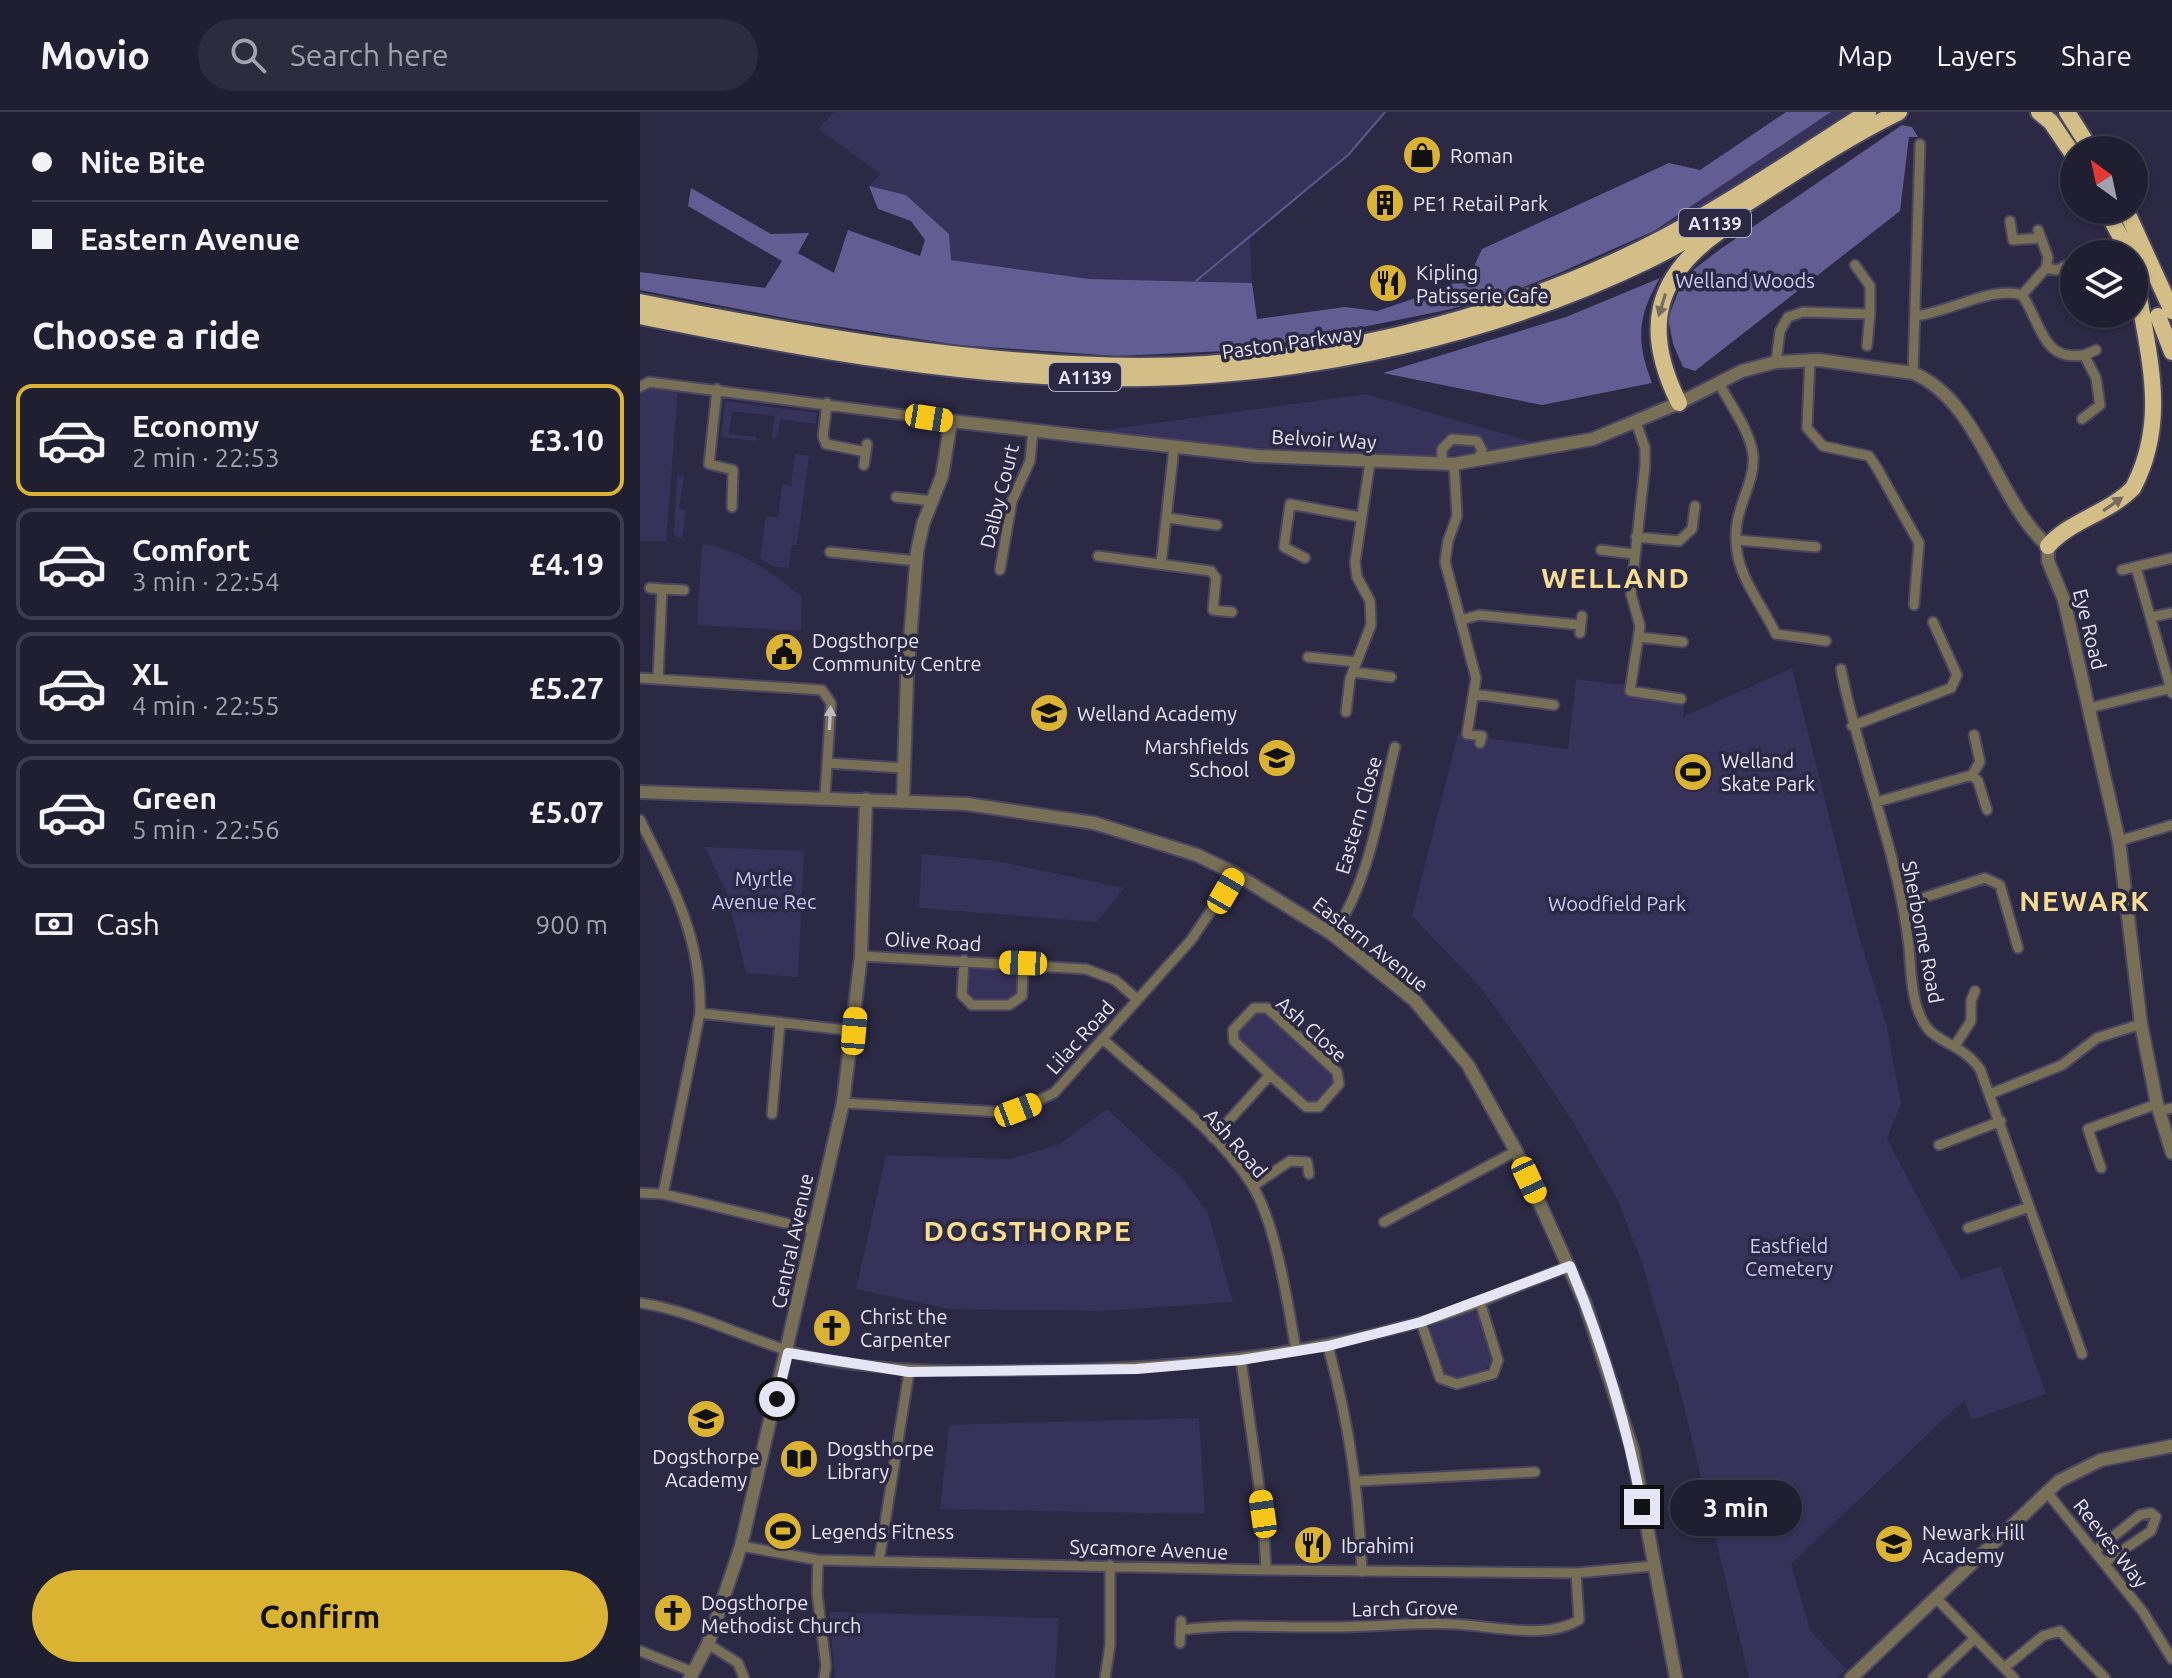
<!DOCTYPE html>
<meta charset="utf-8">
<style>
body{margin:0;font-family:Ubuntu,sans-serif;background:#2d2c3e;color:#f1f3f6;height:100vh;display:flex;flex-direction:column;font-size:30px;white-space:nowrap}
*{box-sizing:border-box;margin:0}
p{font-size:26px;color:#a2a2ac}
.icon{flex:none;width:44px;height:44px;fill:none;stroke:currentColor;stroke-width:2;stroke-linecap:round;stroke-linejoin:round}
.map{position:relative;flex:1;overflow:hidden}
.details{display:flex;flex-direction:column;background:#201f32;width:640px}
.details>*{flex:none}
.hud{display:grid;align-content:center;height:176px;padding:0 32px;background:#201f32}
.needle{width:52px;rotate:327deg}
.fabs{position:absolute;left:1420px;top:24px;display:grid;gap:16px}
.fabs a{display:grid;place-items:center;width:88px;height:88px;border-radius:50%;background:#201f32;box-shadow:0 2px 6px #0004,0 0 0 2px #3d3d4d;font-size:40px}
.end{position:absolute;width:36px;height:36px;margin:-18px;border:10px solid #e6e5f6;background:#111;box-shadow:0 0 0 4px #111}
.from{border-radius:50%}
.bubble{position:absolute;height:56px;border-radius:28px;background:#201f32;box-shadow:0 2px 6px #0004,0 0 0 2px #3d3d4d;font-size:26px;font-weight:600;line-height:56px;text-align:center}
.car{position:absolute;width:24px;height:48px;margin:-24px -12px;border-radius:10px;box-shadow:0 0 6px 2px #0007;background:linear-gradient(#f5c518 24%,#345 0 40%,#f5c518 0 76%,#345 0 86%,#f5c518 0)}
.hud b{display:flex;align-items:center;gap:28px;height:76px;font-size:30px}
.hud b+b{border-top:2px solid #3d3d4d}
.hud i{width:20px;height:20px;background:#f1f3f6}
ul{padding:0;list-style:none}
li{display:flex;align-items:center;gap:24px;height:112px;margin:0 16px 12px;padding:0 16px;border:4px solid #3d3d4d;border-radius:16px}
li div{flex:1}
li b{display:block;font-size:30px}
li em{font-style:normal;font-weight:600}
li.current{border-color:#dab333}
li>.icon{width:72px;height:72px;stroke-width:1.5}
h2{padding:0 32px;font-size:36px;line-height:96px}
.pay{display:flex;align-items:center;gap:20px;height:88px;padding:0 32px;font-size:30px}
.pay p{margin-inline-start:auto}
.button{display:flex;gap:16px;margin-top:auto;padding:16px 32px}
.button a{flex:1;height:92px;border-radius:48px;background:#dab333;color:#111;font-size:32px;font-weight:600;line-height:92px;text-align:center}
header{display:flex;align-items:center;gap:48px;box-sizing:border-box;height:112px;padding:0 40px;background:#201f32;border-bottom:2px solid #3d3d4d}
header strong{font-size:38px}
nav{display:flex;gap:44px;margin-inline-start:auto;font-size:28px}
.search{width:560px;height:72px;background:#2d2c3e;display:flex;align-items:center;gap:20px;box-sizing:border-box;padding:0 28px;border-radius:44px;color:#a2a2ac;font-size:30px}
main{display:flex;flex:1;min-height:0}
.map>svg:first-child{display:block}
</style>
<header>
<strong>Movio</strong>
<div class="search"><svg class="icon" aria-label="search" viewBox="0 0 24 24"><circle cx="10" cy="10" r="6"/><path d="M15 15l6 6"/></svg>Search here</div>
<nav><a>Map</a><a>Layers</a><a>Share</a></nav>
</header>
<main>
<section class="details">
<div class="hud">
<b><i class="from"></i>Nite Bite</b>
<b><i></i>Eastern Avenue</b>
</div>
<h2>Choose a ride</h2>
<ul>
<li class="current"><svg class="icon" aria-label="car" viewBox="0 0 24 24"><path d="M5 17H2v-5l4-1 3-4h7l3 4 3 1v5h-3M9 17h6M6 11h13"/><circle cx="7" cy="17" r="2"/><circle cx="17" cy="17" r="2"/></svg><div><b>Economy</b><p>2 min · 22:53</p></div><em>£3.10</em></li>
<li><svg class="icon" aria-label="car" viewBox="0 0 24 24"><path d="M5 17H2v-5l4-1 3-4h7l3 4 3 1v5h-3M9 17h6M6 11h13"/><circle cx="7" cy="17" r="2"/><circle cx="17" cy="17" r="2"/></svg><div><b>Comfort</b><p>3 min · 22:54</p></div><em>£4.19</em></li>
<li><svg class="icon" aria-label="car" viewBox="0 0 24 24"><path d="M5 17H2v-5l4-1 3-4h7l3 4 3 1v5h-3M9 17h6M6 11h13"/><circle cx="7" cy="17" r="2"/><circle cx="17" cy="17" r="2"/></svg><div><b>XL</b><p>4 min · 22:55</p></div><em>£5.27</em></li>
<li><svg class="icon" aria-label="car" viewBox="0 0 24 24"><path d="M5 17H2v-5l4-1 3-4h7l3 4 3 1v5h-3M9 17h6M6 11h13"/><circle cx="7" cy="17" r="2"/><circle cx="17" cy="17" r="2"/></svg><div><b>Green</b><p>5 min · 22:56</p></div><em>£5.07</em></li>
</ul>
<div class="pay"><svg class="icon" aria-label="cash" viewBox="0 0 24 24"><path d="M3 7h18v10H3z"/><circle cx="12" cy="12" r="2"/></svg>Cash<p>900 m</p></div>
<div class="button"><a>Confirm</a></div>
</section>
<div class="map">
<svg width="1532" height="1566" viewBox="0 0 1532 1566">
<rect width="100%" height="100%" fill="#2b2943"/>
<!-- green -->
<path fill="#36325a" d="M194,0H744L708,41L610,127L612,171L449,167L310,148L309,122L266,83L229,74L241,62L178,17Z
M1191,0H1209L1087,81L1014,119Z
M8,274L38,277L26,429H0V279Z
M726,282L906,334C826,347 762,344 682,339C606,335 532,330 457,319Z
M85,289L177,301L176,312L140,307L137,326L132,325L134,304L92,299L89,322L117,325L116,329L81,325Z
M155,342L169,344L157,433H152L149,456L132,454L120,447L126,404L138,405L142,372L151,373Z
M37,364H44L39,396L46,398L42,427L35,424L34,419Z
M62,432C97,436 137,462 162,486L161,519L57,513Z
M1152,556L1218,820L1247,915L1261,992L1247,1027L1321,1167L1361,1154L1406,1282L1332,1308L1324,1288L1151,1452L1170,1518L1206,1557L1197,1566H1109L1042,1286L1001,1148L977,1087L935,1013L882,933L841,876L772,804L818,622L928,637L936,567L985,573V583L1044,592L1043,605Z
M65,735L164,739L158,865L106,861L87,782Z
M282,742L357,749L484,776L457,810L279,796Z
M331,852L375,855L379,859L378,883L367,889L335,888L326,878L327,857Z
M615,899H625L694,961L696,972L677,992H667L597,928L595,919Z
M467,997L543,1067L568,1101L593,1190L462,1199L309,1197L216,1177L246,1043L369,1047L418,1033Z
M828,1198L840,1203L853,1249C843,1263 820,1269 804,1264L788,1219L794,1209Z
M559,1306L565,1402L300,1397L309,1313Z
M189,1500L419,1506L415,1566H195Z"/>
<!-- forest -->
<path fill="#625d92" d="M1146,0H1191L1014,119L919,161L863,183L807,198L609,238L476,244L318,233L155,208L0,178V160L125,176L142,149L48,94L51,76L131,122L169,121L158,141L194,161L208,118L280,144L285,128L271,109L238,97L229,74L266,83L309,122L311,148L449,167L612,171L617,207L705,195L737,199L805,176L832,159L842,137L1029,51L1060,58Z
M1262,13L1272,15L1278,25H1269L1260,99L1055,259L1043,255L1033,232L1028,206L1044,165L1079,138Z
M1020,166C997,205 996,229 1012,271L902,293L743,261L926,205Z"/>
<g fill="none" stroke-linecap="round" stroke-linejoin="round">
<!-- stream -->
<path stroke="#5d588d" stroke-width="2" d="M556,169L708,43L745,0"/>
<!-- minor casing -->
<g stroke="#494760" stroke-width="13">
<path id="minor" d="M1370,109L1373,128L1400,126
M1215,153L1230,174V202
M1406,156L1417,158L1434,150
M1382,183L1406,156L1408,145L1398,118
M1275,204C1307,201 1354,173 1382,183C1402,212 1402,250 1444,243L1456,266L1460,293L1442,307
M1444,243L1456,238
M1170,247L1167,316L1183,334L1229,344L1237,356L1279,431L1274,493
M1136,250L1140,219L1148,205L1163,200L1230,202L1227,234
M1273,261L1280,32
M1079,271C1090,293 1110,318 1113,343C1116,376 1088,399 1098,445C1104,472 1124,497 1136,522L1186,529
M0,275L9,270L311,309
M77,277L69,352L93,358L92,395
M187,291L183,324L186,332L226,340
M996,310L1005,336V353L991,482L1000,514L990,579L1041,587
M802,352V337L812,327L837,329L842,338L838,347
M814,352L817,404L808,429L805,450L836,566L827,622L842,624L840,631
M224,353L227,332
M256,385L293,389
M528,406L577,413
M996,425L1039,429L1052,417L1055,394
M1097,428L1176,435
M961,438L994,442
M190,440L277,449
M458,444L571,459L576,466L573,498L592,500
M665,446L644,435L650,392L720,405
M521,452L534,336
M1496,455L1532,581
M360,458L372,389L390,349L393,318
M1482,458L1532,446
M10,476L22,477L18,567
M22,477L44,478
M1511,505L1532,501
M821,508L839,503L941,513
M940,521L942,504
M999,525L1043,530
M668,545L716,550
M1201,557C1219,650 1258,739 1269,835C1271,860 1271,896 1288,917C1300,931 1324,934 1340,957L1442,1242
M714,560L751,565
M0,566L182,578L191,591L185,684
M834,582L914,593
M1449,596L1531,576
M706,600L710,567L731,513L730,489L717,465L715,450L730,350
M1212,614L1311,576L1317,563L1293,510
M187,651L264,656
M1332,663L1340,650L1334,623
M1237,690L1332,663L1338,669L1347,698
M0,708C32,772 62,827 60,901L23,1082
M1479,729L1532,713
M1264,792L1345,766L1360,773L1378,836
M692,822C729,775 740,693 755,635
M221,844L446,857L475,868L497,887
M324,848L322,883L332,893H369L382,884L383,851
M60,901L214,919
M464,928C513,973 576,1016 612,1073C636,1111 648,1193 656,1238
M1316,932L1331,909V889L1335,879
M1350,982L1422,953L1457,926L1501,912
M203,991L362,1000L378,998L414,981L551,828L596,762
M1519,999L1532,996
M132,1002L140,910
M573,1026L630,963L594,929L593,918L614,896H627L697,960L699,972L679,995H666L630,963
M1299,1033L1361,1009
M1461,1056L1448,1017L1517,992
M613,1074L650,1049L667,1050L669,1062
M0,1081L23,1082L175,1118
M744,1110L876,1039
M1328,1116L1389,1095
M0,1191C66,1201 125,1238 190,1249C257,1260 322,1259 389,1258C521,1257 649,1246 777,1211C830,1197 879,1173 930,1154
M781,1210L800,1266L817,1272L853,1262L858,1248L840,1190
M688,1234C710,1316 718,1375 722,1460
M601,1248L623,1402L626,1458
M718,1369L895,1360
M1406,1379L1503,1500L1532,1547
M101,1434L178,1448L626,1458L936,1461L1013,1454
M1455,1439L1500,1403L1511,1401L1516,1405L1511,1419L1464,1451
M178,1448L177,1481L186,1554L184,1566
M239,1449L269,1260
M1295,1485L1374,1566
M542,1518C593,1511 643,1516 695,1515C734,1515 773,1510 812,1512C851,1513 905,1529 939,1508L936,1461
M540,1531L541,1509
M68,1532L98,1551L104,1566
M0,1539L53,1560
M1364,1556L1403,1524L1420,1519L1465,1566
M465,1566L470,1533V1453
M1293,1566L1333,1528"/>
</g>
<!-- tertiary casing -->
<g stroke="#494760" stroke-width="16">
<path id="tertiary" d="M0,680L327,692L454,711L557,743L596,762L692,822L774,888L828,953L876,1039L945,1191L992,1336L1036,1566
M263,689L267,566L277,440L283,412L302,364L311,309L617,344L814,352L953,327L1039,291L1102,259L1136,250L1179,248L1273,261C1340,289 1356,389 1408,434V449L1424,488L1479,729L1501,912L1517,992L1532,1041
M50,1566L68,1532L101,1434L203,991L221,844L226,687
M1211,1566L1419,1369L1461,1348L1532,1334"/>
</g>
<!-- trunk casing -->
<g stroke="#494760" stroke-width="20">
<path id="trunk" d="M1399,0L1411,10L1434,44
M1427,0L1451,38
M1466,98L1490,142
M1486,98L1532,199
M0,190C164,223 332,253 500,254C669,254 850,211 1001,137C1080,98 1154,47 1228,0
M0,204C162,237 341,270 507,266C676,262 854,223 1007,149C1095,106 1171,43 1259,0
M1518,204L1532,240
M1039,291C1003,219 1013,166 1080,119
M1408,434C1429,409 1469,401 1493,376C1532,302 1504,233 1494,152"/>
</g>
<!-- minor -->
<use href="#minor" stroke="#786f57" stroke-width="9"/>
<!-- tertiary -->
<use href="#tertiary" stroke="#786f57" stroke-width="12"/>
<!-- trunk -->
<use href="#trunk" stroke="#d2be86" stroke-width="16"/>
</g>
<!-- one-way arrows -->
<defs><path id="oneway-solid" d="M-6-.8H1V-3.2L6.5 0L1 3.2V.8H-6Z" transform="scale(2)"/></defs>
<g fill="#766c61">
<use href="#oneway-solid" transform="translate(1022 193) rotate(107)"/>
<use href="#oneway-solid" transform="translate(1473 392) rotate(-35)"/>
</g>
<use fill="#c0bcbe" href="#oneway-solid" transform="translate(190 606) rotate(-87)"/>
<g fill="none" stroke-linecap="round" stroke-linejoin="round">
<!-- route -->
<path stroke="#e6e5f6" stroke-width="10" d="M137,1287L148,1241L269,1260L497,1257L601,1248L688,1234L781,1210L930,1154C962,1231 987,1313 1002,1395"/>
</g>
<!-- icons -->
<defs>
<g id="shop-disc" transform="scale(2)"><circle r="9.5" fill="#dab333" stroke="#2b2943"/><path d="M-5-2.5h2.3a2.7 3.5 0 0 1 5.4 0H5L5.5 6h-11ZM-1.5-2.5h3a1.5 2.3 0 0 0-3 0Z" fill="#111"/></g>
<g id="building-disc" transform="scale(2)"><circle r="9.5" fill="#dab333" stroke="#2b2943"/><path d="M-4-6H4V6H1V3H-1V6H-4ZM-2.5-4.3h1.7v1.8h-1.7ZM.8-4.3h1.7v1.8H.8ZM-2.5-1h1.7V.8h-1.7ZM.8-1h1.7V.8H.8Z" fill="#111"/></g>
<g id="restaurant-disc" transform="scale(2)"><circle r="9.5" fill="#dab333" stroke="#2b2943"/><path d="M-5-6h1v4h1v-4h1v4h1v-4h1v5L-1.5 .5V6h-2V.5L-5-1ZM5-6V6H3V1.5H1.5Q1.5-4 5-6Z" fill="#111"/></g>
<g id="civic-disc" transform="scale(2)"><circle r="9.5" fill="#dab333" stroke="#2b2943"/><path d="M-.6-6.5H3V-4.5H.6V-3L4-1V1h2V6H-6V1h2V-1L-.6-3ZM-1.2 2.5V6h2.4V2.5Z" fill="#111"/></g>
<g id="school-disc" transform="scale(2)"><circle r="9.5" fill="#dab333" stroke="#2b2943"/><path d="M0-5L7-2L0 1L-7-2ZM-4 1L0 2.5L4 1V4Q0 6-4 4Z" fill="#111"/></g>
<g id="stadium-disc" transform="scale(2)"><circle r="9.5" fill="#dab333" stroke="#2b2943"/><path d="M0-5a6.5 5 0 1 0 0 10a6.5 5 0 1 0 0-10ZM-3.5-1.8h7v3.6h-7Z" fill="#111"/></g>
<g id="church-disc" transform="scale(2)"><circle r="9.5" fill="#dab333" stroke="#2b2943"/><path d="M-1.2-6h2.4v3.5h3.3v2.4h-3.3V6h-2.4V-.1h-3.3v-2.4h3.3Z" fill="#111"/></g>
<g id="library-disc" transform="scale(2)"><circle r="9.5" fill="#dab333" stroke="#2b2943"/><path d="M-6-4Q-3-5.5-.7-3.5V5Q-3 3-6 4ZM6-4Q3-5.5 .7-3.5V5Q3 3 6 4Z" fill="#111"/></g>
</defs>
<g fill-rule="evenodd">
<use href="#shop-disc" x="782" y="43"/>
<use href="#building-disc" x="745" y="91"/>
<use href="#restaurant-disc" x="748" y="171"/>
<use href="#civic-disc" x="144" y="540"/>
<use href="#school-disc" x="409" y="601"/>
<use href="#school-disc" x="637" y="646"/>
<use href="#stadium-disc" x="1053" y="660"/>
<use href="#church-disc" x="192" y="1216"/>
<use href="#school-disc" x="66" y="1307"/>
<use href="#library-disc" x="159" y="1347"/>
<use href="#stadium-disc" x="143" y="1419"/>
<use href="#school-disc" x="1254" y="1432"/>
<use href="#restaurant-disc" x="673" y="1433"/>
<use href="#church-disc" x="33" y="1501"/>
</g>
<g text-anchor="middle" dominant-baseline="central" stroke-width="7" stroke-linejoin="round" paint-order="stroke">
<!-- shield labels -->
<g fill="#2b2943" stroke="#aeadc0" stroke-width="2">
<rect x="1039" y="97" width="72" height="28" rx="6"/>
<rect x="409" y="251" width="72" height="28" rx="6"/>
</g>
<g font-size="18" font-weight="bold" fill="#e6e5f6">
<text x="1075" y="111">A1139</text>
<text x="445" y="265">A1139</text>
</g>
<!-- poi labels -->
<g font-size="20" fill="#e6e5f6" stroke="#2b2943" text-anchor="start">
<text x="810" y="43">Roman</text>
<text x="773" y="91">PE1 Retail Park</text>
<text x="776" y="160">Kipling<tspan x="776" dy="23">Patisserie Cafe</tspan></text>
<text x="172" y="528">Dogsthorpe<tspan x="172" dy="23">Community Centre</tspan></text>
<text x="437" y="601">Welland Academy</text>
<text x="609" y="634" text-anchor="end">Marshfields<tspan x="609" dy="23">School</tspan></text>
<text x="1081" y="648">Welland<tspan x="1081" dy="23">Skate Park</tspan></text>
<text x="220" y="1204">Christ the<tspan x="220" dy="23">Carpenter</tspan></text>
<text x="187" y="1336">Dogsthorpe<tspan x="187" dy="23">Library</tspan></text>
<text x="66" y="1344" text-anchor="middle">Dogsthorpe<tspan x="66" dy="23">Academy</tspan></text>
<text x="171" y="1419">Legends Fitness</text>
<text x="1282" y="1420">Newark Hill<tspan x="1282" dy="23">Academy</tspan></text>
<text x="701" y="1433">Ibrahimi</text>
<text x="61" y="1490">Dogsthorpe<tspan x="61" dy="23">Methodist Church</tspan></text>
</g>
<!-- park labels -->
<g font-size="20" fill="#cccafb" stroke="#2b2943">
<text x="1105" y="168">Welland Woods</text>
<text x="124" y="766">Myrtle<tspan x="124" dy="23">Avenue Rec</tspan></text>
<text x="977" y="791">Woodfield Park</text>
<text x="1149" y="1133">Eastfield<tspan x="1149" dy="23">Cemetery</tspan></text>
</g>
<!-- street labels -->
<g font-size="20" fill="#e6e5f6" stroke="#2b2943">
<text transform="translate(652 230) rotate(-8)">Paston Parkway</text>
<text transform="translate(684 327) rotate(3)">Belvoir Way</text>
<text transform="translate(359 384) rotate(-76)">Dalby Court</text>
<text transform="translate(1450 517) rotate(76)">Eye Road</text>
<text transform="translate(718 703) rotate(-74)">Eastern Close</text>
<text transform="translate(1283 820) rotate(79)">Sherborne Road</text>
<text transform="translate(293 829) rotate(3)">Olive Road</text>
<text transform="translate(731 832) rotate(38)">Eastern Avenue</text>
<text transform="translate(672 917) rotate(42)">Ash Close</text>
<text transform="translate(440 925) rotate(-48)">Lilac Road</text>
<text transform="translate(596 1031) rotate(49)">Ash Road</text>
<text transform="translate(152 1129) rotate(-78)">Central Avenue</text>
<text transform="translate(1471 1431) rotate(52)">Reeves Way</text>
<text transform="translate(509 1437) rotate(2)">Sycamore Avenue</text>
<text transform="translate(765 1496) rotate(-1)">Larch Grove</text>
</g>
<!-- district labels -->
<g font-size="28" font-weight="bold" letter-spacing="2" fill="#f7dc8f" stroke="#2b2943">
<text x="976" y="465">WELLAND</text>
<text x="1445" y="788">NEWARK</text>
<text x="388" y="1118">DOGSTHORPE</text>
</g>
</g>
</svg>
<div class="fabs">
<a><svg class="needle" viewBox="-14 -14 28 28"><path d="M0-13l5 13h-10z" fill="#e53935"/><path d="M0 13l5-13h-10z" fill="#a2a2ac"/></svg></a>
<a><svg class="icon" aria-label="layers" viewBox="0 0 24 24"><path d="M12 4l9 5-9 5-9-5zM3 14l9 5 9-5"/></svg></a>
</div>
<i class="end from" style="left:137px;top:1287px"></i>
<i class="end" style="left:1002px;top:1395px"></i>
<div class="bubble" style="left:1030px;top:1368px;width:132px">3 min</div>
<i class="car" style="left:289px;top:306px;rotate:99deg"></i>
<i class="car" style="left:586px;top:779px;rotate:30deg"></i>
<i class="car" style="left:383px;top:851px;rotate:272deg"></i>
<i class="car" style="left:214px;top:919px;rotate:5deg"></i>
<i class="car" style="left:378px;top:998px;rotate:69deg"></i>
<i class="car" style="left:889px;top:1068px;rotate:155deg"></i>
<i class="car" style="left:623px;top:1402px;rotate:352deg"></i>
</div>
</main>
